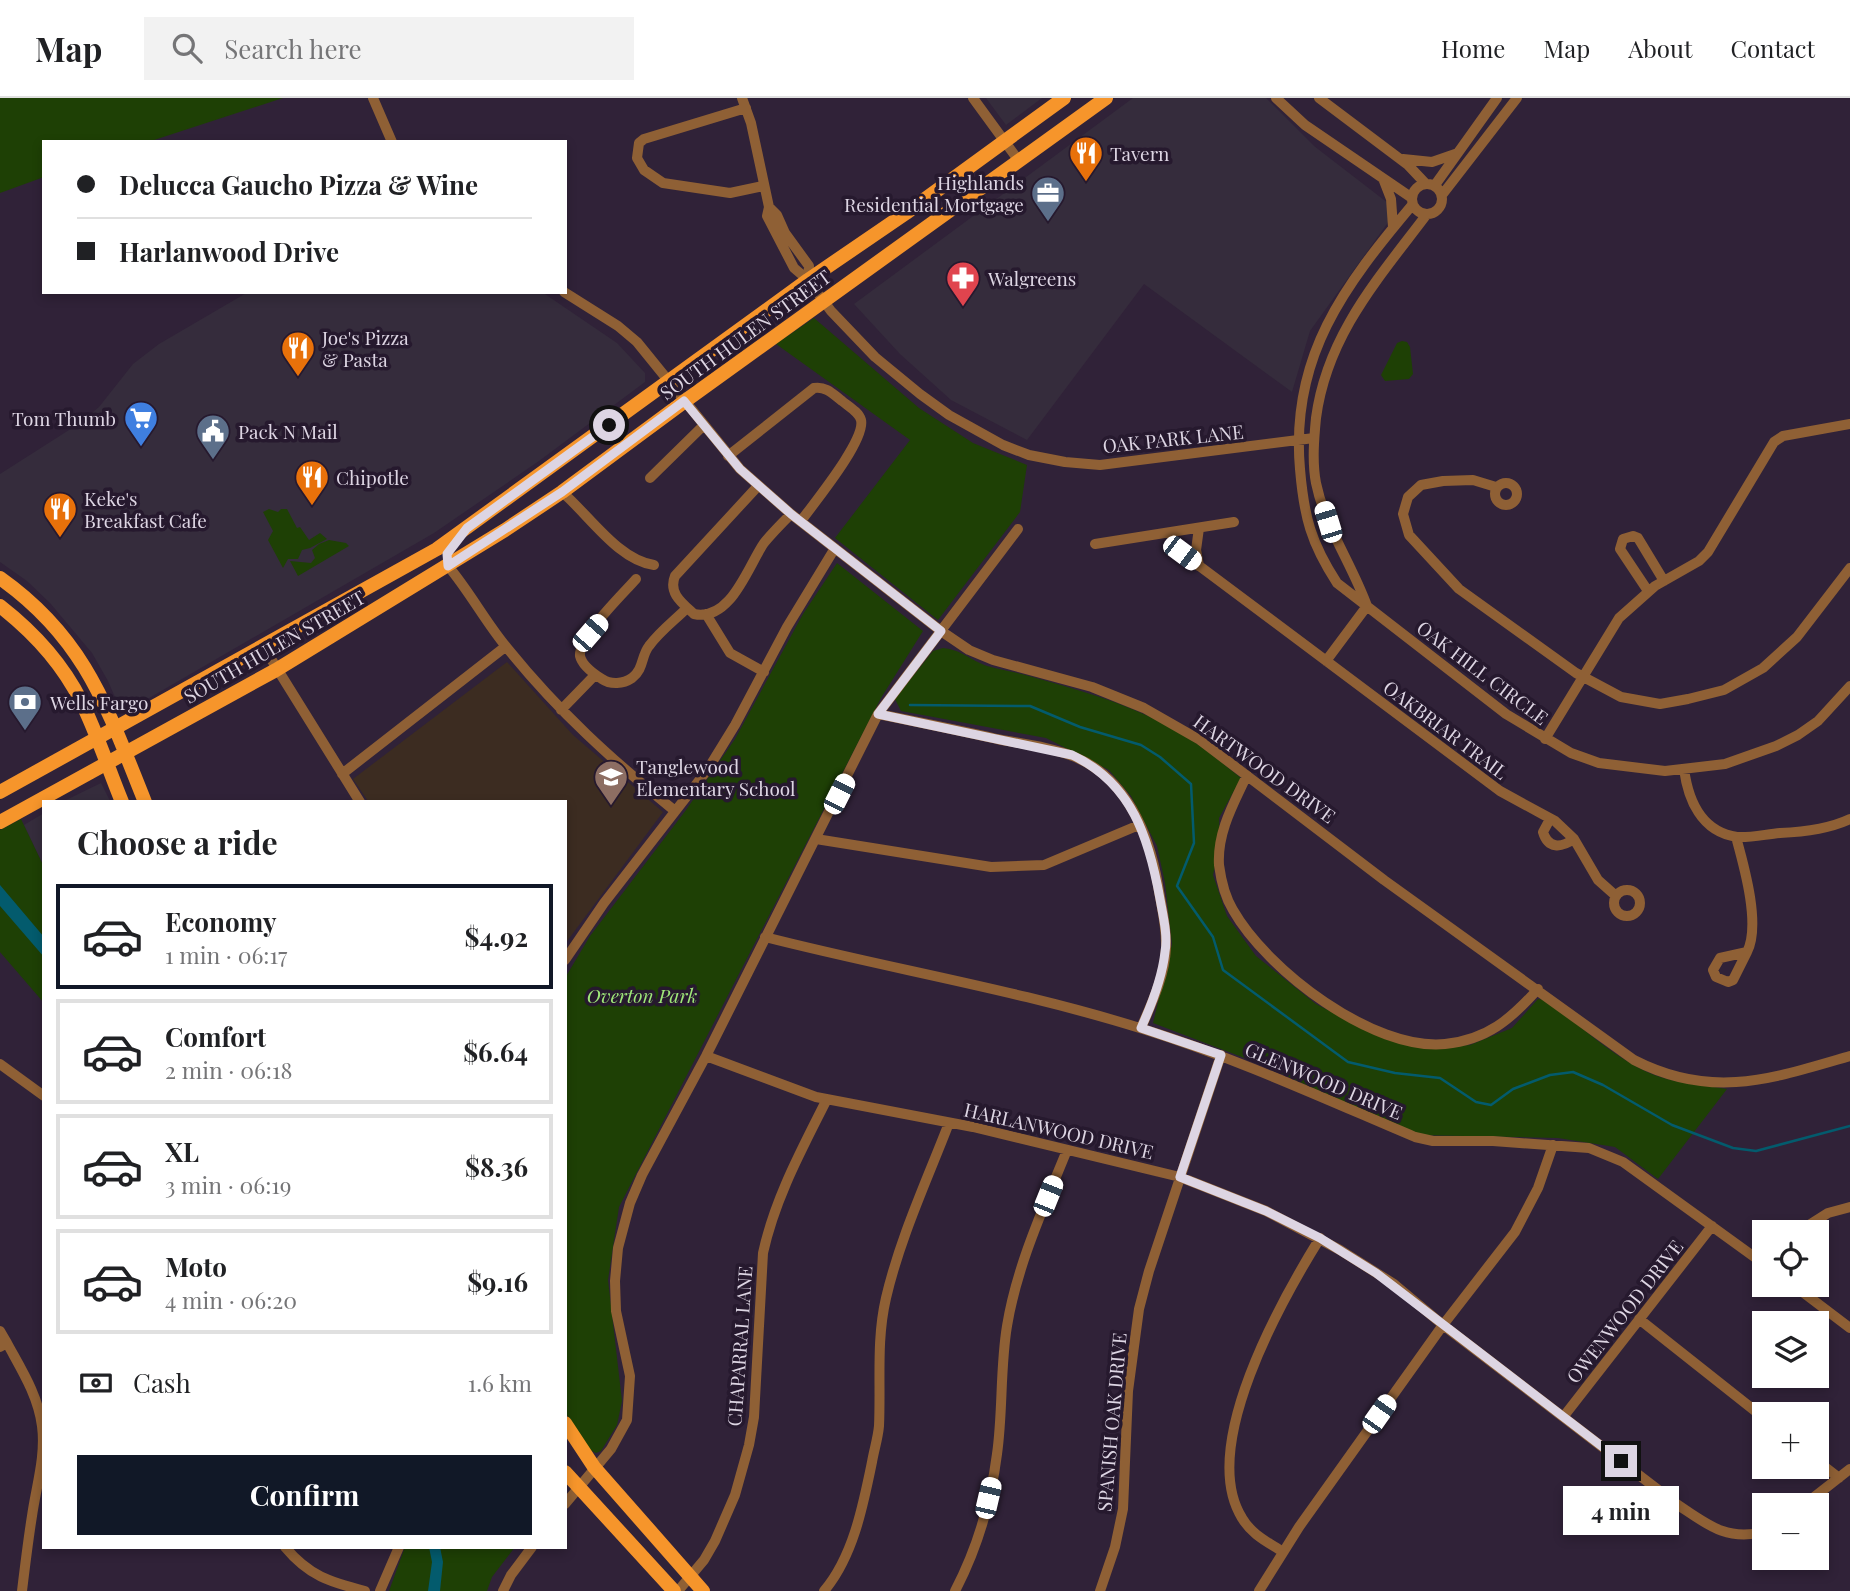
<!DOCTYPE html>
<meta charset="utf-8">
<style>
body{margin:0;font-family:"Playfair Display",serif;background:#f2f2f2;color:#202124;height:100vh;display:flex;flex-direction:column;font-size:26px;white-space:nowrap}
*{box-sizing:border-box;margin:0}
p{font-size:23px;color:#757577}
.icon{flex:none;width:38px;height:38px;fill:none;stroke:currentColor;stroke-width:2;stroke-linecap:round;stroke-linejoin:round}
.map{position:relative;flex:1;overflow:hidden}
.details{position:absolute;left:42px;top:702px;width:525px;height:749px;display:flex;flex-direction:column;background:#fff;border-radius:0px;box-shadow:0 4px 10px #0003}
.details>*{flex:none}
.top-card{position:absolute;left:42px;top:42px;width:525px;height:154px;border-radius:0px;box-shadow:0 4px 10px #0003;display:grid;align-content:center;height:154px;padding:0 35px;background:#fff}
.tools{position:absolute;left:1752px;top:1122px;display:grid;gap:14px}
.tools a{display:grid;place-items:center;width:77px;height:77px;border-radius:0px;background:#fff;box-shadow:0 4px 10px #0003;font-size:35px}
.end{position:absolute;width:32px;height:32px;margin:-16px;border:9px solid #ddd5e3;background:#111;box-shadow:0 0 0 4px #111}
.from{border-radius:50%}
.bubble{position:absolute;height:49px;border-radius:0px;background:#fff;box-shadow:0 4px 10px #0003;font-size:23px;font-weight:700;line-height:49px;text-align:center}
.car{position:absolute;width:21px;height:42px;margin:-21px -10px;border-radius:9px;box-shadow:0 0 5px 2px #0007;background:linear-gradient(#fff 24%,#345 0 40%,#fff 0 76%,#345 0 86%,#fff 0)}
.top-card b{display:flex;align-items:center;gap:24px;height:66px;font-size:26px}
.top-card b+b{border-top:2px solid #e0e0e0}
.top-card i{width:18px;height:18px;background:#202124}
ul{padding:0;list-style:none}
li{display:flex;align-items:center;gap:21px;height:105px;margin:0 14px 10px;padding:0 21px;border:4px solid #e0e0e0;border-radius:0px}
li div{flex:1}
li b{display:block;font-size:26px}
li em{font-style:normal;font-weight:700}
li.current{border-color:#111827}
li>.icon{width:63px;height:63px;stroke-width:1.5}
h2{padding:0 35px;font-size:32px;line-height:84px}
.pay{display:flex;align-items:center;gap:18px;height:77px;padding:0 35px;font-size:26px}
.pay p{margin-inline-start:auto}
.cta{display:flex;gap:14px;margin-top:auto;padding:14px 35px}
.cta a{flex:1;height:80px;border-radius:0px;background:#111827;color:#fff;font-size:28px;font-weight:700;line-height:80px;text-align:center}
header{display:flex;align-items:center;gap:42px;box-sizing:border-box;height:98px;padding:0 35px;background:#fff;border-bottom:2px solid #e0e0e0}
header strong{font-size:33px}
nav{display:flex;gap:38px;margin-inline-start:auto;font-size:24px}
.search{width:490px;height:63px;background:#f2f2f2;display:flex;align-items:center;gap:18px;box-sizing:border-box;padding:0 24px;border-radius:0px;color:#757577;font-size:26px}
.map>svg:first-child{display:block}
</style>
<header>
<strong>Map</strong>
<div class="search"><svg class="icon" aria-label="search" viewBox="0 0 24 24"><circle cx="10" cy="10" r="6"/><path d="M15 15l6 6"/></svg>Search here</div>
<nav><a>Home</a><a>Map</a><a>About</a><a>Contact</a></nav>
</header>
<div class="map">
<svg width="1850" height="1493" viewBox="0 0 1850 1493">
<rect width="100%" height="100%" fill="#302238"/>
<!-- commercial -->
<path fill="#352c3c" d="M986,0H1042L1006,27Z
M1133,0H1266L1314,48L1397,112L1310,233L1292,294L1144,186L1027,342L951,302L900,256L854,206Z
M248,194H542L617,245L645,275V284L539,363L434,435L125,614L121,613L108,583L92,555L50,505L27,483L0,464V376L80,325L99,309L133,266L159,246Z
M101,685L110,703H64Z
M44,715V769L24,727Z"/>
<!-- education -->
<path fill="#3c2c21" d="M507,564L573,637L663,714L565,846V704L368,703L353,681Z"/>
<!-- green -->
<path fill="#1e4005" d="M0,0H283L148,44H44V79L0,95Z
M814,220L919,310L973,345L1027,367L1020,414L938,522L835,440L910,342L776,246Z
M1402,243L1407,244L1410,249L1413,276L1409,281L1385,283L1381,277L1397,245Z
M269,411L278,414L281,411H287L297,430L300,429L309,442L320,435L327,441L310,450L302,452L298,461H288L283,470L268,442L273,433L263,414Z
M329,442L346,445L349,448L298,478L290,463L311,465L315,460L312,452L319,446Z
M837,465L923,533L881,600L619,1109L608,1182L622,1303L617,1327L601,1353L596,1355L590,1352L565,1314V880L590,838L686,712L735,641L803,516Z
M943,550C962,552 970,562 987,568C1001,572 1016,574 1029,578C1076,591 1123,604 1166,627C1194,641 1217,661 1241,680L1219,720L1220,746L1213,777L1227,818L1256,858L1316,906L1359,928L1430,950L1470,947L1512,930L1538,901L1546,902C1577,925 1612,958 1647,974C1671,985 1701,987 1727,991L1658,1081L1615,1049L1558,1040L1414,1037L1268,969L1153,925L1172,846L1165,785L1157,748L1131,698L1109,672L1046,640L901,613L895,601L933,553Z
M21,721L44,769V905L0,854V732Z
M405,1449H515L492,1479L487,1493H389Z"/>
<!-- water -->
<path fill="#035b6d" d="M0,787L44,839V859L0,808Z
M429,1449H440L443,1464L440,1493H428L432,1464Z"/>
<g fill="none" stroke-linecap="round" stroke-linejoin="round">
<!-- stream -->
<path stroke="#035b6d" stroke-width="2.5" d="M910,607L1030,608L1080,629L1141,647L1160,659L1191,686L1194,745L1177,788L1213,839L1223,872L1348,964L1395,975L1440,980L1476,1004L1491,1007L1513,991L1550,977L1573,974L1603,987L1672,1027L1733,1050L1756,1053L1850,1028"/>
<!-- minor -->
<path stroke="#8f6035" stroke-width="10" d="M373,0L392,44
M742,0L751,25L769,109L767,118L794,170L808,182L831,213L875,259L920,296L949,317L1003,347L1029,357L1065,364L1100,367L1314,340
M973,0L1019,63
M1276,0L1305,27L1412,100
M1319,0L1408,67L1425,85
M746,10L644,41L639,45L637,60L644,72L663,85L730,95L763,88
M1403,61L1432,64L1458,55
M1384,83L1391,101L1393,129
M1412 101a15 15 0 1 1 30 0a15 15 0 1 1-30 0Z
M1435,87L1497,0
M1442,97L1517,0
M1413,106C1344,188 1290,259 1300,371C1304,419 1311,445 1337,485L1506,616L1571,655L1599,665L1665,673L1725,666L1776,648L1798,637L1818,623L1850,588
M769,109L777,117L785,135L809,168L808,182
M564,194L618,228L637,244L740,371L791,416L941,533L969,552L993,562L1092,589L1144,610L1200,642L1384,782L1634,962C1712,1002 1771,981 1850,958
M728,358L814,290C826,288 833,296 842,303C848,308 859,314 861,322C866,342 814,405 801,423
M650,380L703,328
M1495 396a11 11 0 1 1 22 0a11 11 0 1 1-22 0Z
M758,388L675,478C668,495 682,505 694,516C731,524 748,468 764,445C772,435 782,425 791,416
M1496,389L1473,382L1443,383L1421,387L1408,399L1403,416L1409,437L1459,491L1576,575L1621,599L1660,606L1688,601L1724,592L1763,570L1797,539L1850,470
M562,394C589,417 618,462 654,467
M1170,435L1182,455L1500,693L1555,723L1574,741L1598,782L1616,798
M1095,446L1234,424
M448,468C470,494 486,525 508,551C559,614 612,662 675,713
M1199,468L1196,452L1199,430
M636,481C623,496 578,539 580,558C582,567 594,576 602,581C611,587 623,586 632,580C644,571 641,558 649,548C660,533 675,522 687,510
M1648,493L1620,451L1623,441L1633,438L1638,440L1664,483
M1367,508C1352,466 1325,429 1316,385C1312,364 1314,341 1316,320C1327,237 1378,181 1427,116
M706,516L730,555L764,574
M263,548L360,704
M1326,563L1367,508
M561,612L595,577
M878,616C918,624 958,632 997,641C1023,646 1051,649 1075,659C1126,680 1149,735 1158,787C1161,807 1167,829 1166,850C1165,877 1152,905 1141,930
M1545,641L1619,520L1655,488L1699,463L1708,454L1774,344L1783,338L1850,326
M1684,671C1688,701 1701,734 1737,739C1750,740 1767,736 1780,735C1803,734 1829,731 1850,721
M342,676L505,549
M1247,677C1234,705 1217,734 1219,767C1221,782 1225,799 1233,812C1267,872 1373,953 1445,946C1487,942 1511,921 1538,891
M1550,721L1543,734C1548,751 1561,750 1574,741
M1736,739C1744,768 1761,827 1747,854
M816,741L991,769L1044,767L1139,727
M1614 805a13 13 0 1 1 26 0a13 13 0 1 1-26 0Z
M765,839C890,871 1019,892 1143,931C1236,960 1325,1001 1415,1039L1433,1043H1493L1589,1050L1623,1064L1764,1166
M1747,854L1733,882L1728,884L1716,879L1713,872L1720,860Z
M565,862L604,805L708,671L735,627L787,529L835,450
M706,958L816,999L973,1029L1180,1079L1266,1113L1340,1152L1394,1186L1443,1227L1678,1407C1708,1427 1726,1443 1764,1434
M0,966L44,998
M1798,1134L1828,1115L1850,1109
M1792,1186L1850,1230
M1639,1221L1764,1320
M0,1233L7,1245L0,1249
M7,1245C21,1271 38,1297 42,1328C46,1358 36,1389 32,1418C28,1443 25,1468 22,1493
M1564,1318L1712,1128
M1816,1362L1839,1380
M565,1406L611,1351L627,1322L630,1278L616,1213L615,1183L618,1150L630,1105L642,1077L706,958L878,616L1018,431
M1804,1407L1850,1371
M285,1449C309,1478 330,1484 365,1493
M1283,1454C1268,1444 1252,1437 1242,1420C1198,1349 1281,1203 1320,1140
M380,1493L399,1449
M503,1493L511,1477L532,1449
M678,1493L704,1462L715,1443L735,1397L749,1347L754,1319L763,1155C775,1100 802,1051 827,1001
M824,1493C853,1459 863,1408 872,1364C874,1352 878,1340 879,1328C881,1285 876,1243 886,1200C900,1140 927,1082 949,1025
M955,1493C977,1451 991,1403 997,1356C1003,1314 1000,1270 1007,1228C1017,1167 1044,1109 1067,1052
M1100,1493L1115,1449L1123,1411L1128,1293L1139,1211L1149,1173L1221,957
M1259,1493L1299,1429L1443,1227L1515,1134L1538,1090L1553,1047"/>
<!-- major -->
<path stroke="#f6952b" stroke-width="14" d="M0,480C86,541 107,610 145,704
M0,508C32,533 62,565 81,603C97,635 108,670 122,704
M0,694L437,451L808,182L906,115L1064,0
M0,724L276,572L505,432L562,394L685,303L1106,0
M565,1325L594,1369L703,1493
M565,1374L674,1493"/>
</g>
<g fill="none" stroke-linecap="round" stroke-linejoin="round">
<!-- route -->
<path stroke="#ddd5e3" stroke-width="9" d="M609,327L467,430L447,456L448,468L562,394L684,303L740,371L791,416L941,533L878,616L1072,657C1132,685 1149,740 1160,801C1163,818 1168,837 1165,854C1162,881 1152,906 1141,930L1221,957L1180,1079L1266,1113L1320,1140L1376,1175L1621,1363"/>
</g>
<!-- icons -->
<defs>
<g id="restaurant-pin" transform="scale(1.75)"><path d="M0 17L-7.5 6A9.5 9.5 0 1 1 7.5 6Z" fill="#e8710a" stroke="#26192e"/><path d="M-5-6h1v4h1v-4h1v4h1v-4h1v5L-1.5 .5V6h-2V.5L-5-1ZM5-6V6H3V1.5H1.5Q1.5-4 5-6Z" fill="#fff"/></g>
<g id="office-pin" transform="scale(1.75)"><path d="M0 17L-7.5 6A9.5 9.5 0 1 1 7.5 6Z" fill="#5c6f8a" stroke="#26192e"/><path d="M-6-3h4V-5.5h4V-3h4V5H-6ZM-1-4.5V-3h2v-1.5ZM-6 0V1H6V0Z" fill="#fff"/></g>
<g id="pharmacy-pin" transform="scale(1.75)"><path d="M0 17L-7.5 6A9.5 9.5 0 1 1 7.5 6Z" fill="#e0444e" stroke="#26192e"/><path d="M-2-6h4v4h4v4h-4v4h-4v-4h-4v-4h4Z" fill="#fff"/></g>
<g id="supermarket-pin" transform="scale(1.75)"><path d="M0 17L-7.5 6A9.5 9.5 0 1 1 7.5 6Z" fill="#3f7fe0" stroke="#26192e"/><path d="M-6-5.5h2.5l.6 2H6L4.5 2H-2.5L-4.4-4H-6ZM-1.5 3.2a1.3 1.3 0 1 0 .1 0ZM3 3.2a1.3 1.3 0 1 0 .1 0Z" fill="#fff"/></g>
<g id="civic-pin" transform="scale(1.75)"><path d="M0 17L-7.5 6A9.5 9.5 0 1 1 7.5 6Z" fill="#5c6f8a" stroke="#26192e"/><path d="M-.6-6.5H3V-4.5H.6V-3L4-1V1h2V6H-6V1h2V-1L-.6-3ZM-1.2 2.5V6h2.4V2.5Z" fill="#fff"/></g>
<g id="bank-pin" transform="scale(1.75)"><path d="M0 17L-7.5 6A9.5 9.5 0 1 1 7.5 6Z" fill="#5c6f8a" stroke="#26192e"/><path d="M-6-4H6V4H-6ZM0-2.3a2.3 2.3 0 1 0 0 4.6a2.3 2.3 0 1 0 0-4.6Z" fill="#fff"/></g>
<g id="school-pin" transform="scale(1.75)"><path d="M0 17L-7.5 6A9.5 9.5 0 1 1 7.5 6Z" fill="#8d6e63" stroke="#26192e"/><path d="M0-5L7-2L0 1L-7-2ZM-4 1L0 2.5L4 1V4Q0 6-4 4Z" fill="#fff"/></g>
</defs>
<g fill-rule="evenodd">
<use href="#restaurant-pin" x="1086" y="55"/>
<use href="#office-pin" x="1048" y="95"/>
<use href="#pharmacy-pin" x="963" y="180"/>
<use href="#restaurant-pin" x="298" y="250"/>
<use href="#supermarket-pin" x="141" y="320"/>
<use href="#civic-pin" x="213" y="333"/>
<use href="#restaurant-pin" x="312" y="379"/>
<use href="#restaurant-pin" x="60" y="411"/>
<use href="#bank-pin" x="25" y="604"/>
<use href="#school-pin" x="611" y="679"/>
</g>
<g text-anchor="middle" dominant-baseline="central" stroke-width="7" stroke-linejoin="round" paint-order="stroke">
<!-- poi labels -->
<g font-size="19" fill="#ddd5e3" stroke="#26192e" text-anchor="start">
<text x="1110" y="55">Tavern</text>
<text x="1024" y="84" text-anchor="end">Highlands<tspan x="1024" dy="22">Residential Mortgage</tspan></text>
<text x="988" y="180">Walgreens</text>
<text x="322" y="239">Joe's Pizza<tspan x="322" dy="22">&amp; Pasta</tspan></text>
<text x="116" y="320" text-anchor="end">Tom Thumb</text>
<text x="238" y="333">Pack N Mail</text>
<text x="336" y="379">Chipotle</text>
<text x="84" y="400">Keke's<tspan x="84" dy="22">Breakfast Cafe</tspan></text>
<text x="50" y="604">Wells Fargo</text>
<text x="636" y="668">Tanglewood<tspan x="636" dy="22">Elementary School</tspan></text>
</g>
<!-- street labels -->
<g font-size="19" fill="#ddd5e3" stroke="#26192e">
<text transform="translate(745 236) rotate(-36)">SOUTH HULEN STREET</text>
<text transform="translate(1173 340) rotate(-6)">OAK PARK LANE</text>
<text transform="translate(274 548) rotate(-30)">SOUTH HULEN STREET</text>
<text transform="translate(1483 574) rotate(37)">OAK HILL CIRCLE</text>
<text transform="translate(1446 631) rotate(37)">OAKBRIAR TRAIL</text>
<text transform="translate(1265 670) rotate(36)">HARTWOOD DRIVE</text>
<text transform="translate(1324 982) rotate(23)">GLENWOOD DRIVE</text>
<text transform="translate(1059 1032) rotate(13)">HARLANWOOD DRIVE</text>
<text transform="translate(1624 1213) rotate(-52)">OWENWOOD DRIVE</text>
<text transform="translate(739 1248) rotate(-86)">CHAPARRAL LANE</text>
<text transform="translate(1111 1324) rotate(-85)">SPANISH OAK DRIVE</text>
</g>
<!-- park labels -->
<g font-size="19" font-style="italic" fill="#9fe679" stroke="#26192e">
<text x="642" y="897">Overton Park</text>
</g>
</g>
</svg>
<div class="tools">
<a><svg class="icon" aria-label="locate" viewBox="0 0 24 24"><circle cx="12" cy="12" r="6"/><path d="M12 2v4M12 18v4M2 12h4M18 12h4"/></svg></a>
<a><svg class="icon" aria-label="layers" viewBox="0 0 24 24"><path d="M12 4l9 5-9 5-9-5zM3 14l9 5 9-5"/></svg></a>
<a>+</a>
<a>−</a>
</div>
<i class="end from" style="left:609px;top:327px"></i>
<i class="end" style="left:1621px;top:1363px"></i>
<div class="bubble" style="left:1563px;top:1388px;width:116px">4 min</div>
<i class="car" style="left:1328px;top:424px;rotate:343deg"></i>
<i class="car" style="left:1182px;top:455px;rotate:127deg"></i>
<i class="car" style="left:590px;top:535px;rotate:41deg"></i>
<i class="car" style="left:839px;top:696px;rotate:27deg"></i>
<i class="car" style="left:1048px;top:1098px;rotate:22deg"></i>
<i class="car" style="left:1379px;top:1316px;rotate:35deg"></i>
<i class="car" style="left:988px;top:1400px;rotate:13deg"></i>
<div class="top-card">
<b><i class="from"></i>Delucca Gaucho Pizza &amp; Wine</b>
<b><i></i>Harlanwood Drive</b>
</div>
<section class="details">
<h2>Choose a ride</h2>
<ul>
<li class="current"><svg class="icon" aria-label="car" viewBox="0 0 24 24"><path d="M5 17H2v-5l4-1 3-4h7l3 4 3 1v5h-3M9 17h6M6 11h13"/><circle cx="7" cy="17" r="2"/><circle cx="17" cy="17" r="2"/></svg><div><b>Economy</b><p>1 min · 06:17</p></div><em>$4.92</em></li>
<li><svg class="icon" aria-label="car" viewBox="0 0 24 24"><path d="M5 17H2v-5l4-1 3-4h7l3 4 3 1v5h-3M9 17h6M6 11h13"/><circle cx="7" cy="17" r="2"/><circle cx="17" cy="17" r="2"/></svg><div><b>Comfort</b><p>2 min · 06:18</p></div><em>$6.64</em></li>
<li><svg class="icon" aria-label="car" viewBox="0 0 24 24"><path d="M5 17H2v-5l4-1 3-4h7l3 4 3 1v5h-3M9 17h6M6 11h13"/><circle cx="7" cy="17" r="2"/><circle cx="17" cy="17" r="2"/></svg><div><b>XL</b><p>3 min · 06:19</p></div><em>$8.36</em></li>
<li><svg class="icon" aria-label="car" viewBox="0 0 24 24"><path d="M5 17H2v-5l4-1 3-4h7l3 4 3 1v5h-3M9 17h6M6 11h13"/><circle cx="7" cy="17" r="2"/><circle cx="17" cy="17" r="2"/></svg><div><b>Moto</b><p>4 min · 06:20</p></div><em>$9.16</em></li>
</ul>
<div class="pay"><svg class="icon" aria-label="cash" viewBox="0 0 24 24"><path d="M3 7h18v10H3z"/><circle cx="12" cy="12" r="2"/></svg>Cash<p>1.6 km</p></div>
<div class="cta"><a>Confirm</a></div>
</section>
</div>
